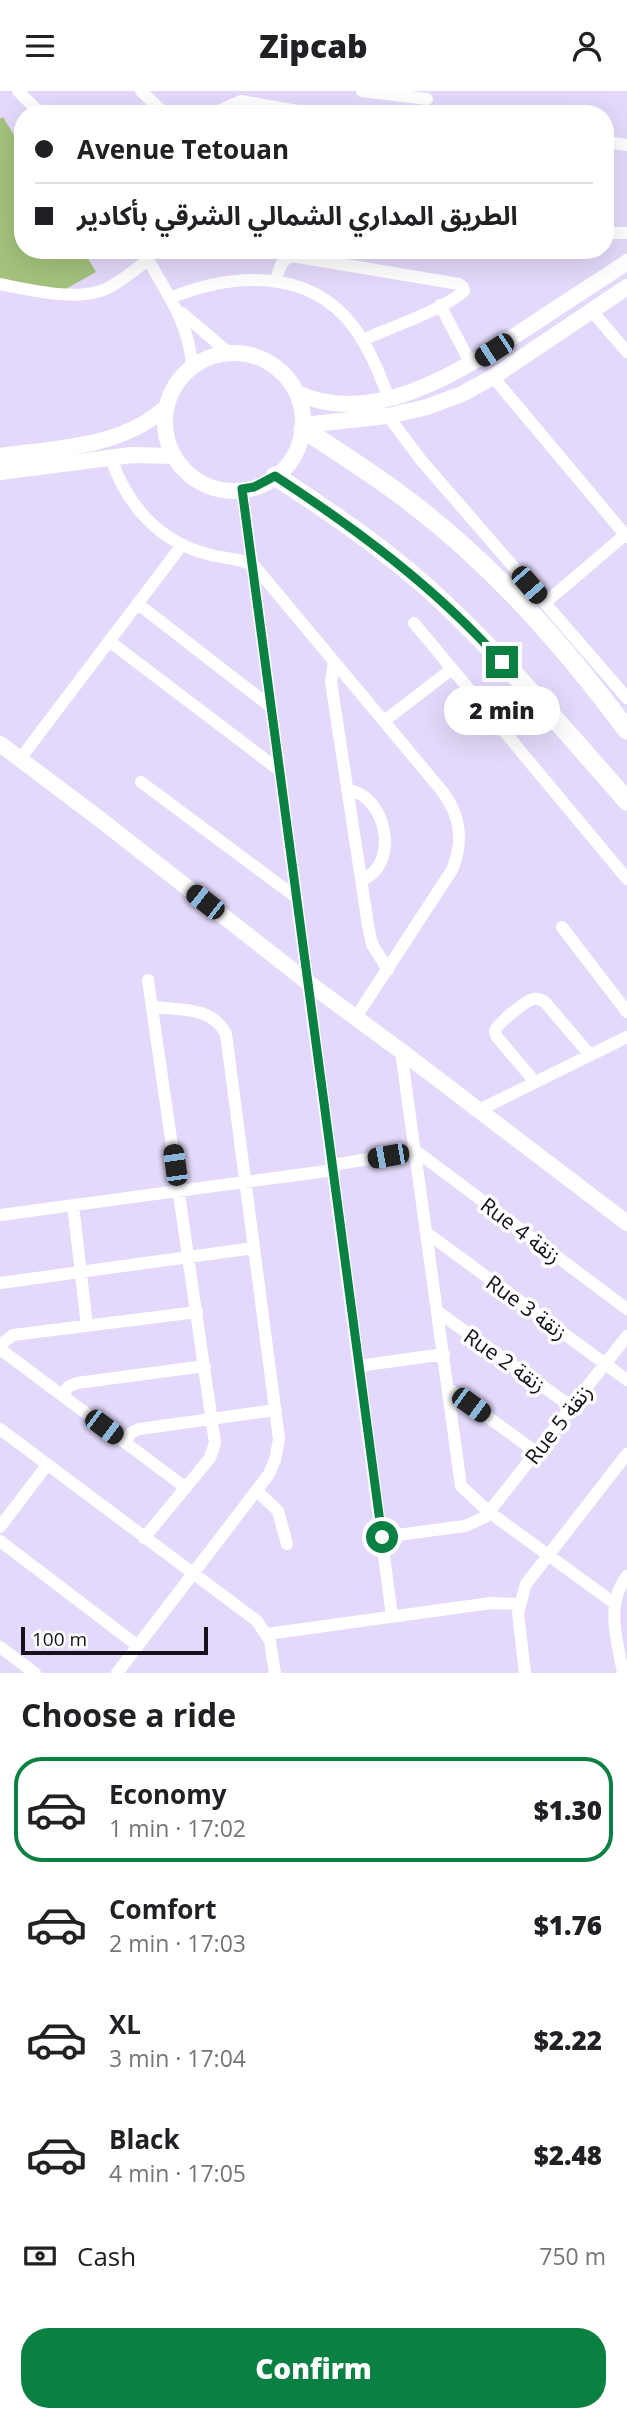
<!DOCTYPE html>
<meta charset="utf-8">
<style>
body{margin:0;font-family:"Open Sans","Noto Sans Arabic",sans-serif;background:#f6f6f6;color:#202124;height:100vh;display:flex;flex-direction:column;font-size:26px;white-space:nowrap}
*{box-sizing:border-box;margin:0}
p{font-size:23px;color:#757577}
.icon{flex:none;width:38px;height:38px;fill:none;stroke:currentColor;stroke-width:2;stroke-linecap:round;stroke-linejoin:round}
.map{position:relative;height:1582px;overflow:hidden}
.drawer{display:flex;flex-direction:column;background:#fff;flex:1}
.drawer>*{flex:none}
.banner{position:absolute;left:14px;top:14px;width:600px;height:154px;border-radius:28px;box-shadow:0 7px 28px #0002;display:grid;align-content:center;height:154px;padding:0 21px;background:#fff}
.scale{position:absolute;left:21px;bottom:18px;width:187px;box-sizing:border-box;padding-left:7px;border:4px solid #16111d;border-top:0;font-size:19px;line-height:24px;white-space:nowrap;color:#16111d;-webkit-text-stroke:5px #fff;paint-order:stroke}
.end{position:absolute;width:32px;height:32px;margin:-16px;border:9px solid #0b8043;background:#fff;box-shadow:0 0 0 4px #fff}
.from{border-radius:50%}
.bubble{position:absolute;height:49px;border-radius:24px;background:#fff;box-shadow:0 7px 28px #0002;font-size:23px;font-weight:800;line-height:49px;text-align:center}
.car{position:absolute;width:21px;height:42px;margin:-21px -10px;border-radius:9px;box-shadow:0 0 5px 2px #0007;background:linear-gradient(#222 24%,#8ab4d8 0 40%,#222 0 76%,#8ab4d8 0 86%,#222 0)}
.banner b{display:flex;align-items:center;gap:24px;height:66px;font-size:26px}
.banner b+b{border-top:2px solid #e0e0e0}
.banner i{width:18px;height:18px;background:#202124}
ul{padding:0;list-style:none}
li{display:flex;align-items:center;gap:21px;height:105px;margin:0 14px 10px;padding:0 7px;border:4px solid transparent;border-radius:28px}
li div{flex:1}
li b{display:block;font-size:26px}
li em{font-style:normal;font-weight:800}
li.selected{border-color:#0b8043}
li>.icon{width:63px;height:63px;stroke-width:1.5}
h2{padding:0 21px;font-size:32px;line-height:84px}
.pay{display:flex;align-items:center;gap:18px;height:77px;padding:0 21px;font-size:26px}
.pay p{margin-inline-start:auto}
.primary-button{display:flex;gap:14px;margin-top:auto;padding:14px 21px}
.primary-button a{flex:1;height:80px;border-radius:28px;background:#0b8043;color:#fff;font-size:28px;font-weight:800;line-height:80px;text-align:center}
header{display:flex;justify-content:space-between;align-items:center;height:91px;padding:0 21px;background:#fff;font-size:32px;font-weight:800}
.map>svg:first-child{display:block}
</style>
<header><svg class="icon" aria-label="menu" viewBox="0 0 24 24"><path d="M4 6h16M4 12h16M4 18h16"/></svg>Zipcab<svg class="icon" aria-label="person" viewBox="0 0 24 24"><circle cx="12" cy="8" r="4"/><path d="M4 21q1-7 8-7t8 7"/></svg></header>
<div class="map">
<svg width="627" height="1582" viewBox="0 0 627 1582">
<rect width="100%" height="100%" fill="#e4d9fa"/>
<!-- green -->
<path fill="#a4c27d" d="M3,26L23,59V159H83L96,181L64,199L0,190V28Z"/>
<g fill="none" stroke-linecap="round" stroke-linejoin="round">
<!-- minor -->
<path stroke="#fff" stroke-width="12" d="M18,0L41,23
M141,0L165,23
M362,0L427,8
M212,23L241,10L315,23
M606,51L627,54
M606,142H627
M143,159C164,200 189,228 192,276
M276,190C279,179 280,169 292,165L459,193L463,196L464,200C445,218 387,238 362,249
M0,193C28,199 76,210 103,199C119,193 134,179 148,169
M170,207C231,182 308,176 353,235C369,256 379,282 389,307
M440,214L471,273
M592,220L627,261
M182,222L229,262
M493,286L627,446
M388,325L421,369L627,607
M111,367C127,415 160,452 211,464C226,468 245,467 257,478L442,700C461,725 464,750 452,779L356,926
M242,398L392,1525
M545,512L627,442
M138,513L271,616
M414,532L627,788
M109,550L279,679
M334,571L331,591L368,834L372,853L388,879
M384,630L452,578
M20,668L182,454
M141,691L297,807
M347,699C387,703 401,775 361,789
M562,836L627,921
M401,960L461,1395L489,1421L614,1512
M535,991L497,946L495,940C497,933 526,909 534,908C539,907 541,909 545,911L590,964
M479,1019L627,946
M333,1074L416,1060L627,1218
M73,1114L87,1235
M0,1124L334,1079
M427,1142L627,1289
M0,1192L254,1157
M438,1221L572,1316
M0,1254L13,1244L197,1221
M0,1258L186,1397
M359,1275L444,1263
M449,1298L536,1361
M63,1305L68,1296L77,1292L205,1275
M0,1338L257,1530L270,1550L275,1582
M125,1351L131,1342L139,1338L276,1319
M257,1400L278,1420L287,1453
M0,1436L47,1374
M382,1446L465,1435L485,1426L627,1245
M144,1447L210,1367L215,1352L148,889
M0,1450L138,1555
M267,1543L491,1512L519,1513
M0,1556L35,1582
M117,1582L269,1383L275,1369L279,1348L226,943C212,915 179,919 152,916
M525,1582L518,1522L526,1493L627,1363
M623,1582C617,1548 605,1514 627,1485"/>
<!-- tertiary -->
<path stroke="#fff" stroke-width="16" d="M165 331a69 69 0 1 1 138 0a69 69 0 1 1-138 0Z
M297,302C377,339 468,275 533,233C564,212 596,192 627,171
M303,334L388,325L427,316L462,303L493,286L627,196
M0,365C56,357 122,357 166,316
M0,381L132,364L174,365
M0,653L101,729L310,893L401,960L627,1132"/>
<!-- trunk -->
<path stroke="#fff" stroke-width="19" d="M303,338C340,362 378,386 414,414C497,478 564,555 627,639
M275,385C329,420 382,456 430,499C501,564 564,638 627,710"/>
</g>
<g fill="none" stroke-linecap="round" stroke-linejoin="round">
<!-- route -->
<path stroke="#0b8043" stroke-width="9" d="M382,1446L242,398L254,396L275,385C358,439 436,497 502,571"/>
</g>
<g text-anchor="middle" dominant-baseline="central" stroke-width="7" stroke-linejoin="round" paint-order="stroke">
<!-- street labels -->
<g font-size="21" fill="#16111d" stroke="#fff">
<text transform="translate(521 1139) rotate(37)">Rue 4 زنقة</text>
<text transform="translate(527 1216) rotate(36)">Rue 3 زنقة</text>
<text transform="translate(505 1269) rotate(35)">Rue 2 زنقة</text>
<text transform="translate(558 1333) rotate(-52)">Rue 5 زنقة</text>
</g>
</g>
</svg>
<div class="scale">100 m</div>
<i class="end from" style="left:382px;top:1446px"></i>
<i class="end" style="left:502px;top:571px"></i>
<div class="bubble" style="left:444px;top:595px;width:116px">2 min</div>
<i class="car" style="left:494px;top:259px;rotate:237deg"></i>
<i class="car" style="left:529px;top:494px;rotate:139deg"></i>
<i class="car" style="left:205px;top:811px;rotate:308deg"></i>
<i class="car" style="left:388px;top:1065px;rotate:260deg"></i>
<i class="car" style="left:175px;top:1074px;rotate:352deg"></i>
<i class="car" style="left:471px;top:1314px;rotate:126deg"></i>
<i class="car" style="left:104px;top:1336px;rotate:127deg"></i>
<div class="banner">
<b><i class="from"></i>Avenue Tetouan</b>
<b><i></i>الطريق المداري الشمالي الشرقي بأكادير</b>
</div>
</div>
<section class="drawer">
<h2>Choose a ride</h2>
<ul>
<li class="selected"><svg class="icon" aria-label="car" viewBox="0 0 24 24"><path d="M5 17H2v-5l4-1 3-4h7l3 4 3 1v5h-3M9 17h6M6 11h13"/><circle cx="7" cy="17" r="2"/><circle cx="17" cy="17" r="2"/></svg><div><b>Economy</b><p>1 min · 17:02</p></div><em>$1.30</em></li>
<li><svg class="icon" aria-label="car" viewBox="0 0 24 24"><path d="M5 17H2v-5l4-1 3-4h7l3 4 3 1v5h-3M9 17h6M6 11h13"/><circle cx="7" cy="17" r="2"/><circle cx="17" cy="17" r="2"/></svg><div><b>Comfort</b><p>2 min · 17:03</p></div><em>$1.76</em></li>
<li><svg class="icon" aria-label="car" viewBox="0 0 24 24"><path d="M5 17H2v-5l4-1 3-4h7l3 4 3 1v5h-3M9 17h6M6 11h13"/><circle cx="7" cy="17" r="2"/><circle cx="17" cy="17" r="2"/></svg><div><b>XL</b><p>3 min · 17:04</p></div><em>$2.22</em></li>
<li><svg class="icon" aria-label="car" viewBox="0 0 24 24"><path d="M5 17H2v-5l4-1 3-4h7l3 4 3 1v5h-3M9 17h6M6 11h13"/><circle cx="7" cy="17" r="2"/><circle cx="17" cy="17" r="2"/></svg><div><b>Black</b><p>4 min · 17:05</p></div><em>$2.48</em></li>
</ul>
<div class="pay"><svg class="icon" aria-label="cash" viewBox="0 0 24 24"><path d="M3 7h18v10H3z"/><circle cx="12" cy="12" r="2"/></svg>Cash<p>750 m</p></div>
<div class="primary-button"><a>Confirm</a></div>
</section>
